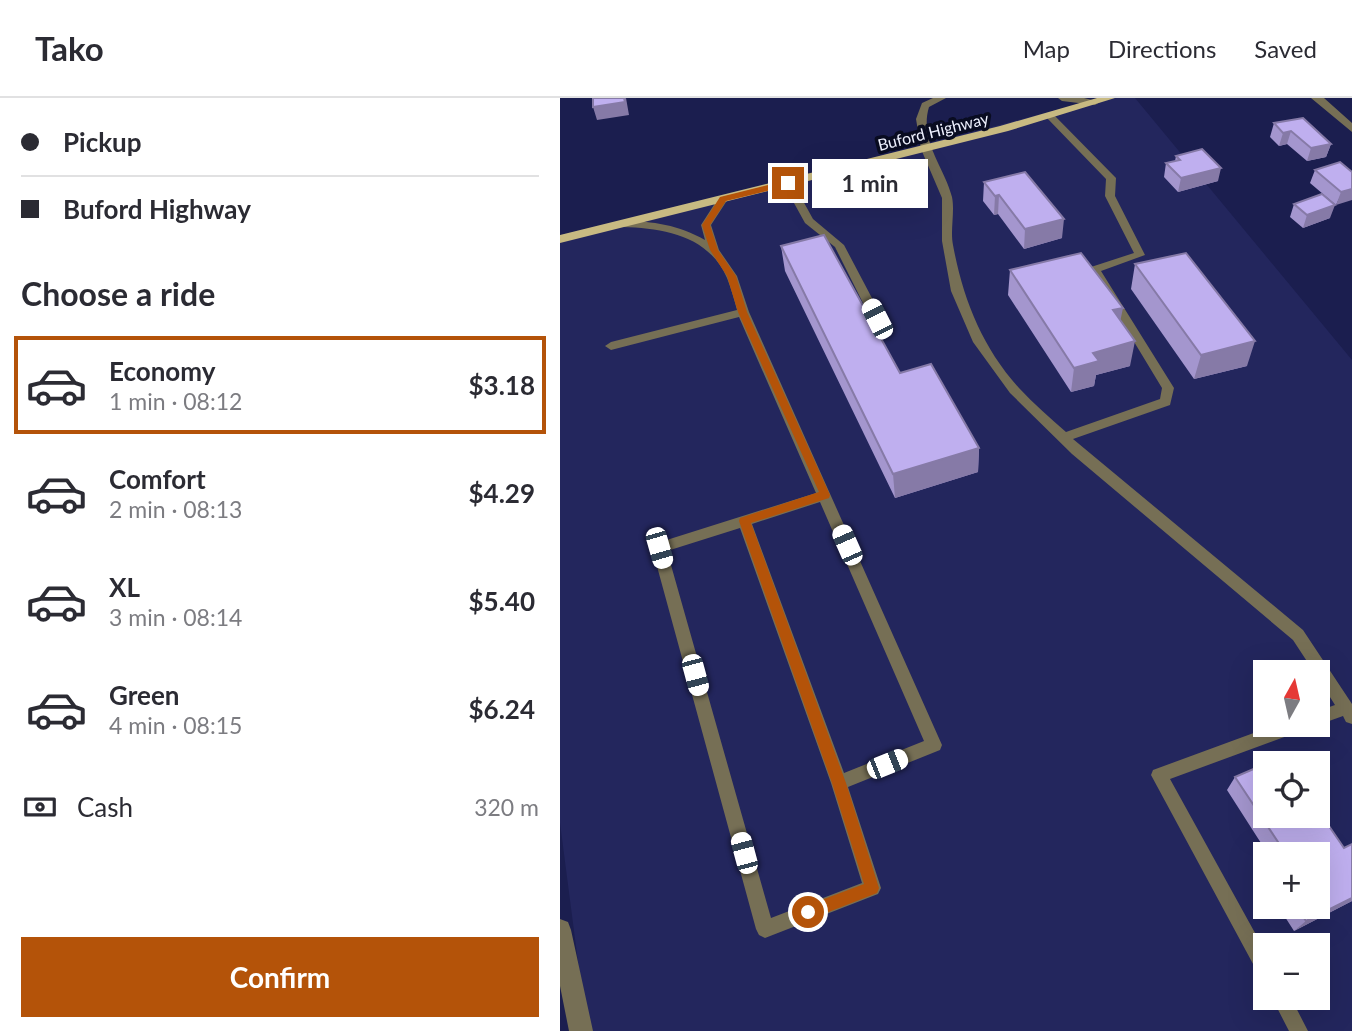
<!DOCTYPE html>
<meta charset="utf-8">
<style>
body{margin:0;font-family:Lato,sans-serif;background:#f7f7f7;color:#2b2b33;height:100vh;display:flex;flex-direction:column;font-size:26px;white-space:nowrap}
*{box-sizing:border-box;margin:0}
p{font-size:23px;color:#7c7c81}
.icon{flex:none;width:38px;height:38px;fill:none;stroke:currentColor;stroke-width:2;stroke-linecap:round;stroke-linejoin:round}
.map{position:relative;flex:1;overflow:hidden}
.drawer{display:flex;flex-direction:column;background:#fff;width:560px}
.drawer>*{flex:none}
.banner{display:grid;align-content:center;height:154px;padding:0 21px;background:#fff}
.needle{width:46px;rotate:8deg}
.tools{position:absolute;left:693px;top:562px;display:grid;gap:14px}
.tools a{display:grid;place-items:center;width:77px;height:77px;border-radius:0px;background:#fff;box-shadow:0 7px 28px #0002;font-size:35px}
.end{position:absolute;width:32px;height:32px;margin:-16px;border:9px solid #b45309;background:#fff;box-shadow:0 0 0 4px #fff}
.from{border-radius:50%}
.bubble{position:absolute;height:49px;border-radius:0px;background:#fff;box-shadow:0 7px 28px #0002;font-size:23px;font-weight:700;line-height:49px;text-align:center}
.car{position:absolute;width:21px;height:42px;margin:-21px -10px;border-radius:9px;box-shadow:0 0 5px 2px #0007;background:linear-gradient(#fff 24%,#345 0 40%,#fff 0 76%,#345 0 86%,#fff 0)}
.banner b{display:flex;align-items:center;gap:24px;height:66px;font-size:26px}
.banner b+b{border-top:2px solid #e1e1e2}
.banner i{width:18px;height:18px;background:#2b2b33}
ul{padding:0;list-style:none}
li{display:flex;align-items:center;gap:21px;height:98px;margin:0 14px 10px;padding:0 7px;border:4px solid transparent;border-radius:0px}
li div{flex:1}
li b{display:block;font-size:26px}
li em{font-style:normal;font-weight:700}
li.current{border-color:#b45309}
li>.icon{width:63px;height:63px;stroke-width:1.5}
h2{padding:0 21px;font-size:32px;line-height:84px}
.pay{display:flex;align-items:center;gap:18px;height:77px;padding:0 21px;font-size:26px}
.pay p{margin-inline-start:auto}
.button{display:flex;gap:14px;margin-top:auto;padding:14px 21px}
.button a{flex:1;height:80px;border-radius:0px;background:#b45309;color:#fff;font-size:28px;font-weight:700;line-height:80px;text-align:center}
header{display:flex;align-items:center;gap:42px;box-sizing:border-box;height:98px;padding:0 35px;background:#fff;border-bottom:2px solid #e1e1e2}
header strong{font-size:33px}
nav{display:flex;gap:38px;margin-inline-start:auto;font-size:24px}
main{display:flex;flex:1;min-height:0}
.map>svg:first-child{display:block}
</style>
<header>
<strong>Tako</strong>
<nav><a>Map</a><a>Directions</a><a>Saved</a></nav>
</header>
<main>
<section class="drawer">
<div class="banner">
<b><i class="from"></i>Pickup</b>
<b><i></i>Buford Highway</b>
</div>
<h2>Choose a ride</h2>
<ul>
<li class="current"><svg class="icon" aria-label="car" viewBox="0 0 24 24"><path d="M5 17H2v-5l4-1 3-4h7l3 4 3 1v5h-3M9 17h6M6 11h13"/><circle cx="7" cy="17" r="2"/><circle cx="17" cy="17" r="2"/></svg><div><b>Economy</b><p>1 min · 08:12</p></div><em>$3.18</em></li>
<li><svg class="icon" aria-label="car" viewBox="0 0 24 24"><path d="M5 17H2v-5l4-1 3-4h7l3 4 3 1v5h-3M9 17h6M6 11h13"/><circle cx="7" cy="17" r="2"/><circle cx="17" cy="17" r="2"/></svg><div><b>Comfort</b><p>2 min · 08:13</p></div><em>$4.29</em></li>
<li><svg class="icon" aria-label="car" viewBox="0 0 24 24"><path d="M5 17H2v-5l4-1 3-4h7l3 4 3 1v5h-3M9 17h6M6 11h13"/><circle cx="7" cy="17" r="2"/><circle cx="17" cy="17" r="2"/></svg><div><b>XL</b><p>3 min · 08:14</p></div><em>$5.40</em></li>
<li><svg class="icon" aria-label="car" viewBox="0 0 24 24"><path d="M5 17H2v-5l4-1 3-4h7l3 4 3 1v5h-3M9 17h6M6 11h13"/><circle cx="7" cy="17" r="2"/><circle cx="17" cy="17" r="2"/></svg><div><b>Green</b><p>4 min · 08:15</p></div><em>$6.24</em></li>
</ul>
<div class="pay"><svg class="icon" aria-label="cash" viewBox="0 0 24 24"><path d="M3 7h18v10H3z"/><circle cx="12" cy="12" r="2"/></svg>Cash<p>320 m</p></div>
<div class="button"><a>Confirm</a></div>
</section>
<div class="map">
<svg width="792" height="933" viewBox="0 0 792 933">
<rect width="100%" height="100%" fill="#1b1e4f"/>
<!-- built -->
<path fill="#23265d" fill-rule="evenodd" d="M543,0H575L792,262V933H27L0,725V141ZM705,574H758V626H705ZM705,665H758V718H705ZM705,756H758V808H705ZM705,847H758V900H705Z"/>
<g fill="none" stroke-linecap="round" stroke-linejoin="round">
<!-- service -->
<path fill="#766f55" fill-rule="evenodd" d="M373,0H386L369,9C359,43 384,68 392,99C395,114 390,132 393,147C403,201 422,249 459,290C474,306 490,320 506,334L600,301L602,290L530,171L531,169L574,155L545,98L546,81L487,20V16H493L556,80L555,98L585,157L541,173L614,290L610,307L513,341L743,532L792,606V626L786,624L783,618L758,627L756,626L758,613L775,607L758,580V574H754L733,542L512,356L450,295L413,244L391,193L382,143V100L361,51L356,21L362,5Z
M498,0H524L540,4L535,7L502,3Z
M224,83H232L253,121L284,147L323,221L321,224L317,225L311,221L275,149L245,125L223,85Z
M163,98L168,101L151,127L159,152L177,178L189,214L382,647L380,652L288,689L321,790L318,796L205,840L199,837L196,831L92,450L94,446L256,395L179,219L51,252L45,248L51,244L177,212C174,201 171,190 167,180C149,138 104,130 63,129L58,126L63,123C93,123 119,127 145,142L141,127L159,99ZM260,404L364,643L284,675L192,426ZM180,430L271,685L302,785L211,820L107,453Z
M718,626H748L746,631L610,681L705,853V880L699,877L591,677L593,672Z
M712,900H731L748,933H729Z"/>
<!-- minor -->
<path fill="#766f55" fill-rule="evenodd" d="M751,0H764L792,25V34Z
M0,821L8,824L11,832L33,933H9L0,888Z"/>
<!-- primary -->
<path fill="#c8ba82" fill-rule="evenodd" d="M537,0H555L448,33L0,145V137L440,28Z"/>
</g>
<!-- wall -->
<path fill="#a496ce" d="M714,25L771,46L766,59L747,63L727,46L719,48L710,39Z
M616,58L658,83L618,94L604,79L606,65L615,63Z
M755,72L792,74L776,107L750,85Z
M424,84L502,140L464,151L438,116L434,117L423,103Z
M734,106L770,120L743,130L730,119Z
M221,148L340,275L419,350L418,374L335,400L225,173Z
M575,166L687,268L634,281L571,191Z
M450,172L560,222L570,268L536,277L534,288L511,294L448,197Z
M675,679L784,750L792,746V803L734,833L718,808H758V756H708L667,692Z"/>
<!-- shaded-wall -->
<path fill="#867aa7" d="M66,0L69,17L37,22L33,9Z
M731,33L727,46L719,48L723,35Z
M771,46L766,59L747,63L751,50Z
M661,70L658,83L618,94L621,80Z
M792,91V102L776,107L781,94Z
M439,97L438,116L434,117L435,98Z
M775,107L770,120L743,130L747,117Z
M504,121L502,140L464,151L465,131Z
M563,210L558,234L553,212Z
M575,243L570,268L536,277L534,288L511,294L514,270L533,255Z
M695,243L687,268L634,281L641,257Z
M419,350L418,374L335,400L333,376Z
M792,800V803L734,833L746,823Z"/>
<!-- building -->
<path fill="#bfafef" stroke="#867aa7" stroke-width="2" d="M33,0H64L65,4L33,9Z
M743,20L771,46L751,50L731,33L723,35L714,25Z
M642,51L661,70L621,80L606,65L620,62L616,58Z
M780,64L792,74V91L781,94L755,72Z
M465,74L504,121L465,131L439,97L435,98L424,84Z
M762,96L775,107L747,117L734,106Z
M264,137L340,275L371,266L419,350L333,376L221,148Z
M521,155L563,210L553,212L575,243L533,255L539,263L514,270L450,172Z
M626,155L695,243L641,257L575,166Z
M721,659L725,665H707Z
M705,666V718H758V712L784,750L792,746V800L746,823L736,808H758V756H726L675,679Z"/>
<!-- route -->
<path fill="#b45309" d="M228,82L231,87L166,103L150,127L158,152L176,178L187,214L270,397L269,400L191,425L286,685L319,790L317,795L248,822L243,820L241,814L243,809L304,786L272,685L179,423L180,420L259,394L178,214L167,178L150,152L142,127L160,99Z"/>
<g text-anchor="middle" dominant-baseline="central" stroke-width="7" stroke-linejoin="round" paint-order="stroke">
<!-- far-street labels -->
<g font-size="16" fill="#eff2ff" stroke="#090c21">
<text transform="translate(373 33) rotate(-14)">Buford Highway</text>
</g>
</g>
</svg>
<div class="tools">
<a><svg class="needle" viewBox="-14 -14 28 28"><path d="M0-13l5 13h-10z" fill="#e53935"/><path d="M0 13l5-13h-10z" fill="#7c7c81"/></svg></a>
<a><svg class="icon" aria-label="locate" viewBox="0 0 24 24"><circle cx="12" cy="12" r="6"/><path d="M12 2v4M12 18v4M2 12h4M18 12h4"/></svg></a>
<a>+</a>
<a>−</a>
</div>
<i class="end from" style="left:248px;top:814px"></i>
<i class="end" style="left:228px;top:85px"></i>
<div class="bubble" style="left:252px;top:61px;width:116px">1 min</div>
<i class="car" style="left:317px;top:221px;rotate:333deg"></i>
<i class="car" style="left:287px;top:447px;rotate:336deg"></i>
<i class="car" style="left:99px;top:450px;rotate:164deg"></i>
<i class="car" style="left:135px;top:577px;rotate:165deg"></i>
<i class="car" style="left:327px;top:666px;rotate:68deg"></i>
<i class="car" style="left:184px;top:755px;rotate:345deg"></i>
</div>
</main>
